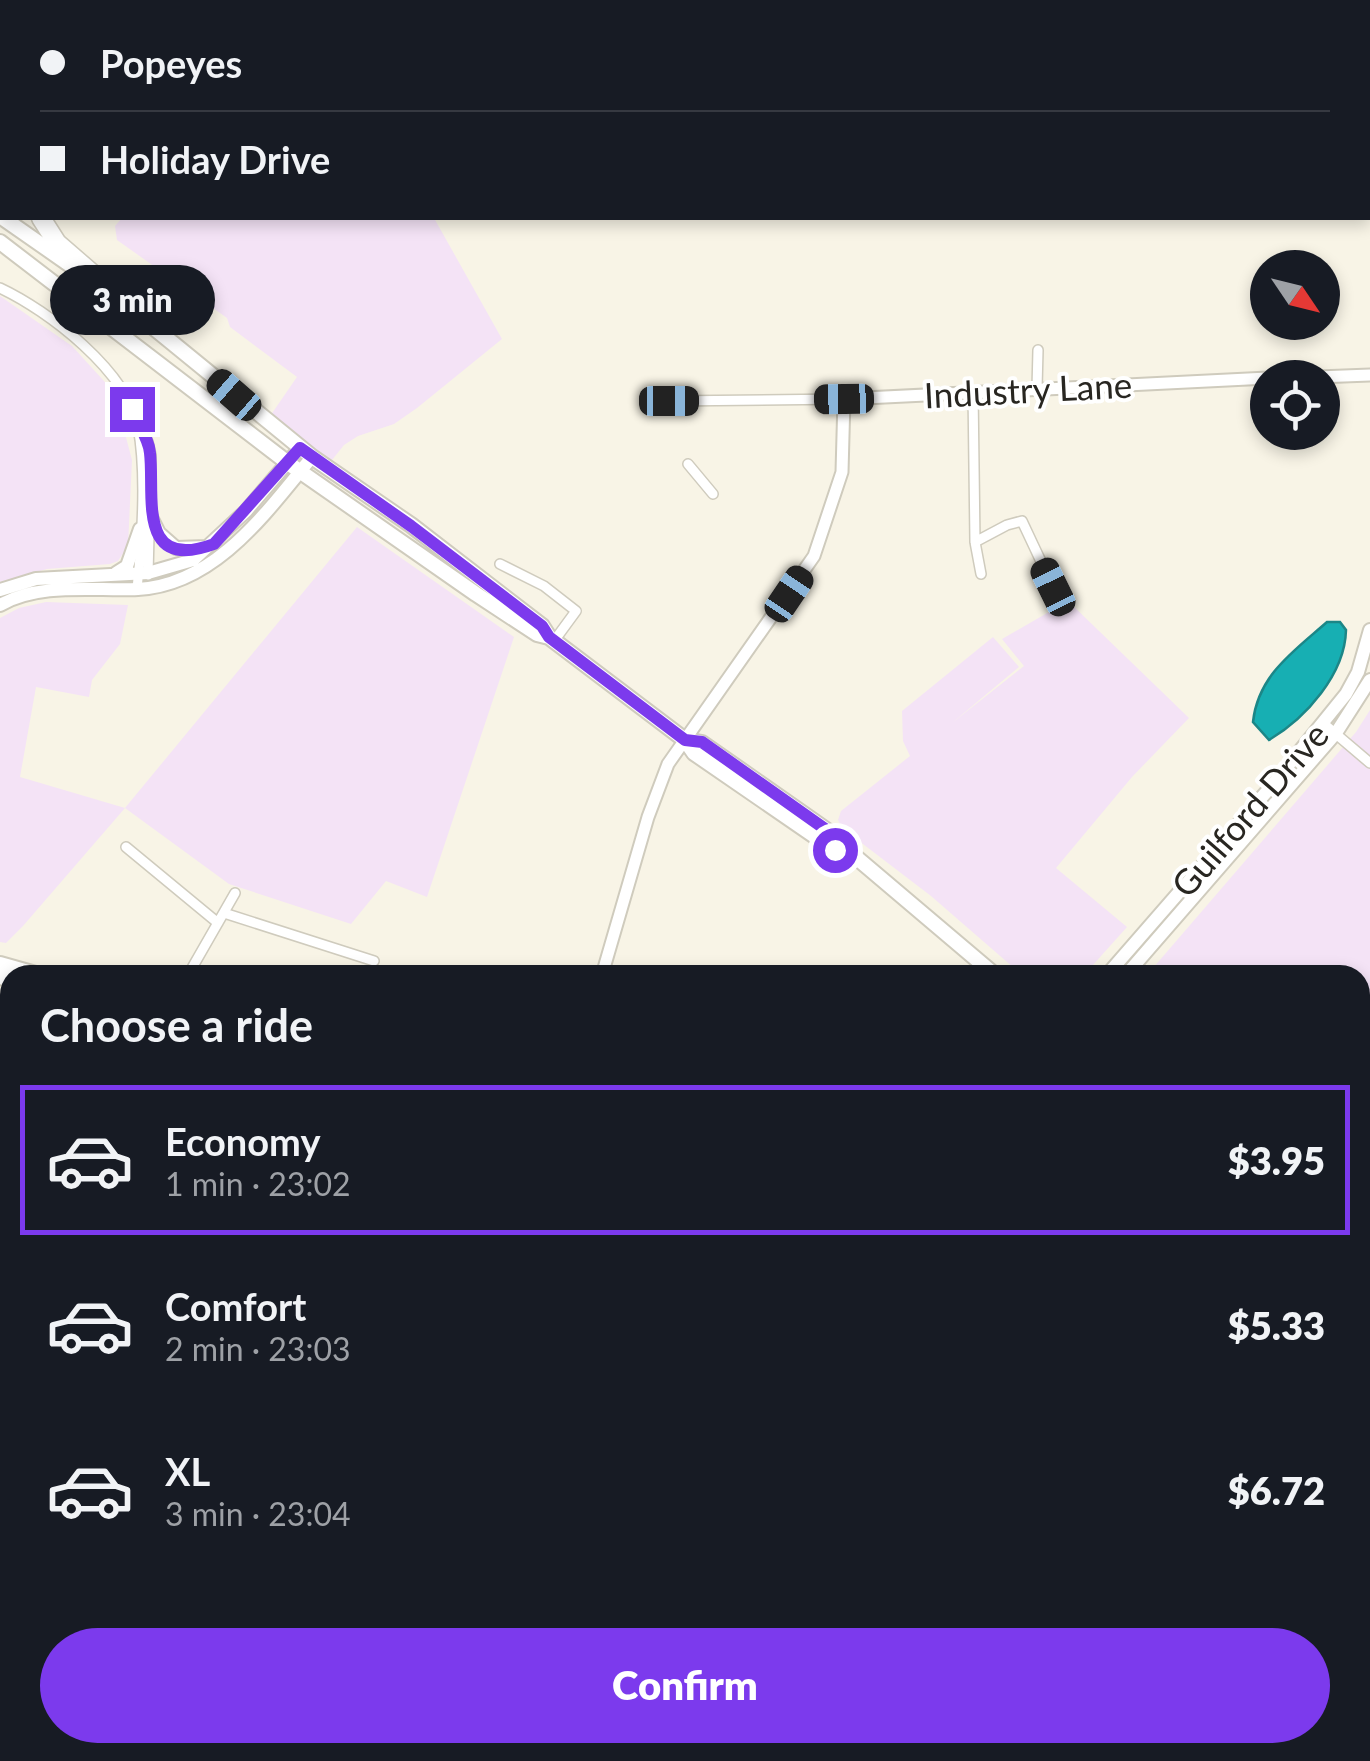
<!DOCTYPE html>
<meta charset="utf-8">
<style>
body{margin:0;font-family:Lato,sans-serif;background:#242831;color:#f1f3f6;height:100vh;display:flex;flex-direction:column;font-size:38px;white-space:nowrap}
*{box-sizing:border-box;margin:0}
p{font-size:32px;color:#9ea1a6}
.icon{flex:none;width:55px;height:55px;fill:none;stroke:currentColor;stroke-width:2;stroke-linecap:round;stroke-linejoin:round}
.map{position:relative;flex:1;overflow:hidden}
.panel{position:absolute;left:0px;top:965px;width:1370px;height:798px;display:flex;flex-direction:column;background:#171b24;border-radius:30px 30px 0 0;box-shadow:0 5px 15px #0003}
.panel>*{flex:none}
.banner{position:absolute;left:0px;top:0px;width:1370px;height:220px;box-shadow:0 5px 15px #0003;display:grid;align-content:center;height:220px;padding:0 40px;background:#171b24}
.needle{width:65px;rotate:125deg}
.tools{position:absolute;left:1250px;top:250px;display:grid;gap:20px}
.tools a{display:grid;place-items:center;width:90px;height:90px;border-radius:50%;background:#171b24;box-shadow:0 5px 15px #0003;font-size:50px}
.end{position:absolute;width:45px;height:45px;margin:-22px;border:12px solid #7c3aed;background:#fff;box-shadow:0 0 0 5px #fff}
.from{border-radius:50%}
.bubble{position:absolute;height:70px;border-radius:35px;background:#171b24;box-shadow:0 5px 15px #0003;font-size:32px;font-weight:800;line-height:70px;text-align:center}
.car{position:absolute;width:30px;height:60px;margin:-30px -15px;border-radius:12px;box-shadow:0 0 8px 2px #0007;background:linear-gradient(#222 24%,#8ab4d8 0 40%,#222 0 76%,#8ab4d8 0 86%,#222 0)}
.banner b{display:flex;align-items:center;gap:35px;height:95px;font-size:38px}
.banner b+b{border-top:2px solid #363941}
.banner i{width:25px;height:25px;background:#f1f3f6}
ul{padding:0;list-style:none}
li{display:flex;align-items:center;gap:30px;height:150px;margin:0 20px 15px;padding:0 20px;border:5px solid transparent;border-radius:0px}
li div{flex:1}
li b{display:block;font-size:38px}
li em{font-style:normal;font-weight:800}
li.active{border-color:#7c3aed}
li>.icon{width:90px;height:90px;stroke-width:1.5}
h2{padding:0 40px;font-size:45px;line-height:120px}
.button{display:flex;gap:20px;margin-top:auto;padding:20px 40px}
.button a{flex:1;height:115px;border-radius:60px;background:#7c3aed;color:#fff;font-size:40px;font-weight:800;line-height:115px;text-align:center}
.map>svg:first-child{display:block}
</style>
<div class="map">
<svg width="1370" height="1761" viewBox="0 0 1370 1761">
<rect width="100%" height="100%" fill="#f8f4e6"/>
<!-- commercial -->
<path fill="#f4e3f6" d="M0,0H576L575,2Z
M122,218H434L502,339L417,408L394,424L358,436L344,445L332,460L268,419L297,377L230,327L227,318L117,240L115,226Z
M0,296L72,346L114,392L132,460L128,546L118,561L110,564L47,569L0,582Z
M357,527L514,637L427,897L386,881L351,924L229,884L125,808L23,926L6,943L0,942V618L19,608L46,602L128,605L120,644L92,680L89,697L36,687L20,777L125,808Z
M1068,601L1189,718L1132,777L1056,868L1127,927L1084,975H1022L931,896L842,828L838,820L841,811L910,756L903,741L902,711L993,637L1019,667L952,723L1024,666L1002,639Z
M1370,710V1220L1360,1215V975H1147L1356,732Z"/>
<!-- green -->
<path fill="#c8dc9c" d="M1360,1703H1370V1761H1355L1354,1753L1360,1752Z"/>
<!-- water -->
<path fill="#17afb3" stroke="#1c8687" stroke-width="2.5" d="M1327,622H1340L1346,630C1345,674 1306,718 1269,740L1253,722C1258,675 1294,651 1327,622Z"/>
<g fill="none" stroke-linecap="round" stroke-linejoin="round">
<!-- minor casing -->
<g stroke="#cfcbbd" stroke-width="12">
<path id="minor" d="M1317,0V2
M1159,2L1160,0
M1183,2L1184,0
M0,288C49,311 127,371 138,427C147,474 142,541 137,589
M1037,388L1038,350
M973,391L975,542L981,574
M669,401L844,399
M139,429L148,442L151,455L148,575
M688,464L713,494
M975,542L1007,525L1022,521L1053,587
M500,564L544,586L576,611L554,641
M1323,723L1370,763
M126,847L218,923
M224,913L374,961
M188,975L235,893
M1360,1686L1370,1688
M211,1752L222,1761"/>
</g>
<!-- tertiary casing -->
<g stroke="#cfcbbd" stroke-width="15">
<path id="tertiary" d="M1292,378L1370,375
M602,975L648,817L668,764L814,556L842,472L844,399L1268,378"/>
</g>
<!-- secondary casing -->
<g stroke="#cfcbbd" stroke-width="16">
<path id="secondary" d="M843,0H846
M150,515L159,533L176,548L207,547
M116,573L127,566L140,529
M0,590L36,579L148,573L193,560L246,511L300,448
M0,605C40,582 94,591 138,589C216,585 267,511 312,457
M1107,975L1269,789L1346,694L1358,672L1370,630
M1126,975L1336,733L1370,680"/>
</g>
<!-- primary casing -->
<g stroke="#cfcbbd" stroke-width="18">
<path id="primary" d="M3,218L76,269
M0,242L288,463L476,594L537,634L549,637L685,740L694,753L835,850L851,853
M126,305L312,457L411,525L542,626L549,637
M685,740L702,743L842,841L851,853L995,975
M0,964L39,975
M0,977L10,979
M1360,1232L1370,1238
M1360,1256L1370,1263
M1360,1370L1370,1372
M1360,1388L1370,1394
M1360,1529L1370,1493
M1360,1616L1370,1579
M1316,1752L1317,1761
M1336,1752V1761"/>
</g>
<!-- motorway casing -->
<g stroke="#cfcbbd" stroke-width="21">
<path id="motorway" d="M0,36L2,37
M0,87H2
M1368,99H1370
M0,109H2
M1368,124H1370
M1368,142H1370
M0,180H2
M41,218L57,243L132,308"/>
</g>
<!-- minor -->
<use href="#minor" stroke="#fff" stroke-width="9"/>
<!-- tertiary -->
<use href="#tertiary" stroke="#fff" stroke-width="11"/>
<!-- secondary -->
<use href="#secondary" stroke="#fff" stroke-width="12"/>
<!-- primary -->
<use href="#primary" stroke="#fff" stroke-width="14"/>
<!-- motorway -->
<use href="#motorway" stroke="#fff" stroke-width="18"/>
</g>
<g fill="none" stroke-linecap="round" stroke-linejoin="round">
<!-- route -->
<path stroke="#7c3aed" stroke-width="12" d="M132,409C137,424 149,438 150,453C155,494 136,573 214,544L300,448L411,526L542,626L549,637L685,740L702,742L842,841L851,853L835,850"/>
</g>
<g text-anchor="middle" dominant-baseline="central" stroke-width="8" stroke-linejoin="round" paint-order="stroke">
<!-- street labels -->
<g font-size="35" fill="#282621" stroke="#fff">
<text transform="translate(1028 389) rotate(-3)">Industry Lane</text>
<text transform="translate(1249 809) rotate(-49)">Guilford Drive</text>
</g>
</g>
</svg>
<div class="tools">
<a><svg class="needle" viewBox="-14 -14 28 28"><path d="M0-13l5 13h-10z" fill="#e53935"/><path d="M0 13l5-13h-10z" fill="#9ea1a6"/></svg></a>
<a><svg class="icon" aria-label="locate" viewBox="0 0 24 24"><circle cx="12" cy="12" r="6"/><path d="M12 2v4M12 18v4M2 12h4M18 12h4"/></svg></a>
</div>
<i class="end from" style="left:835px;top:850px"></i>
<i class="end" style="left:132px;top:409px"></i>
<div class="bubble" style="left:50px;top:265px;width:165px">3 min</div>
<i class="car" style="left:234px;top:395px;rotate:311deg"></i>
<i class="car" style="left:844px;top:399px;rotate:269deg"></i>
<i class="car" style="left:669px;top:401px;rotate:90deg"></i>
<i class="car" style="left:1053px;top:587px;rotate:334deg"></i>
<i class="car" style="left:789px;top:594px;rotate:34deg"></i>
<div class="banner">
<b><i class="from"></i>Popeyes</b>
<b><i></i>Holiday Drive</b>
</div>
<section class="panel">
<h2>Choose a ride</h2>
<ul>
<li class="active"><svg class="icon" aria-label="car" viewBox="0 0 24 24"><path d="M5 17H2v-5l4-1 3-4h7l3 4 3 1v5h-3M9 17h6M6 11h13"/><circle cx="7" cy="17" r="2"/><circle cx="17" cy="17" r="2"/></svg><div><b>Economy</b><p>1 min · 23:02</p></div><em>$3.95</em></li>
<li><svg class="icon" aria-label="car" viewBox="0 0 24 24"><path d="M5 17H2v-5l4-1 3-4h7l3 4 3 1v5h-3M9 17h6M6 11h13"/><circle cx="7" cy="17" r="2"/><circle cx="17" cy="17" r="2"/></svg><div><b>Comfort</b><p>2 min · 23:03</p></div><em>$5.33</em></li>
<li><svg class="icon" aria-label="car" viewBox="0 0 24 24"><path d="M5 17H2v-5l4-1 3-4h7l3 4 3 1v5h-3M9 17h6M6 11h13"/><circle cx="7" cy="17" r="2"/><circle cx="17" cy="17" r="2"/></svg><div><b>XL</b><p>3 min · 23:04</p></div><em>$6.72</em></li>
</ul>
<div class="button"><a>Confirm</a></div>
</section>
</div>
